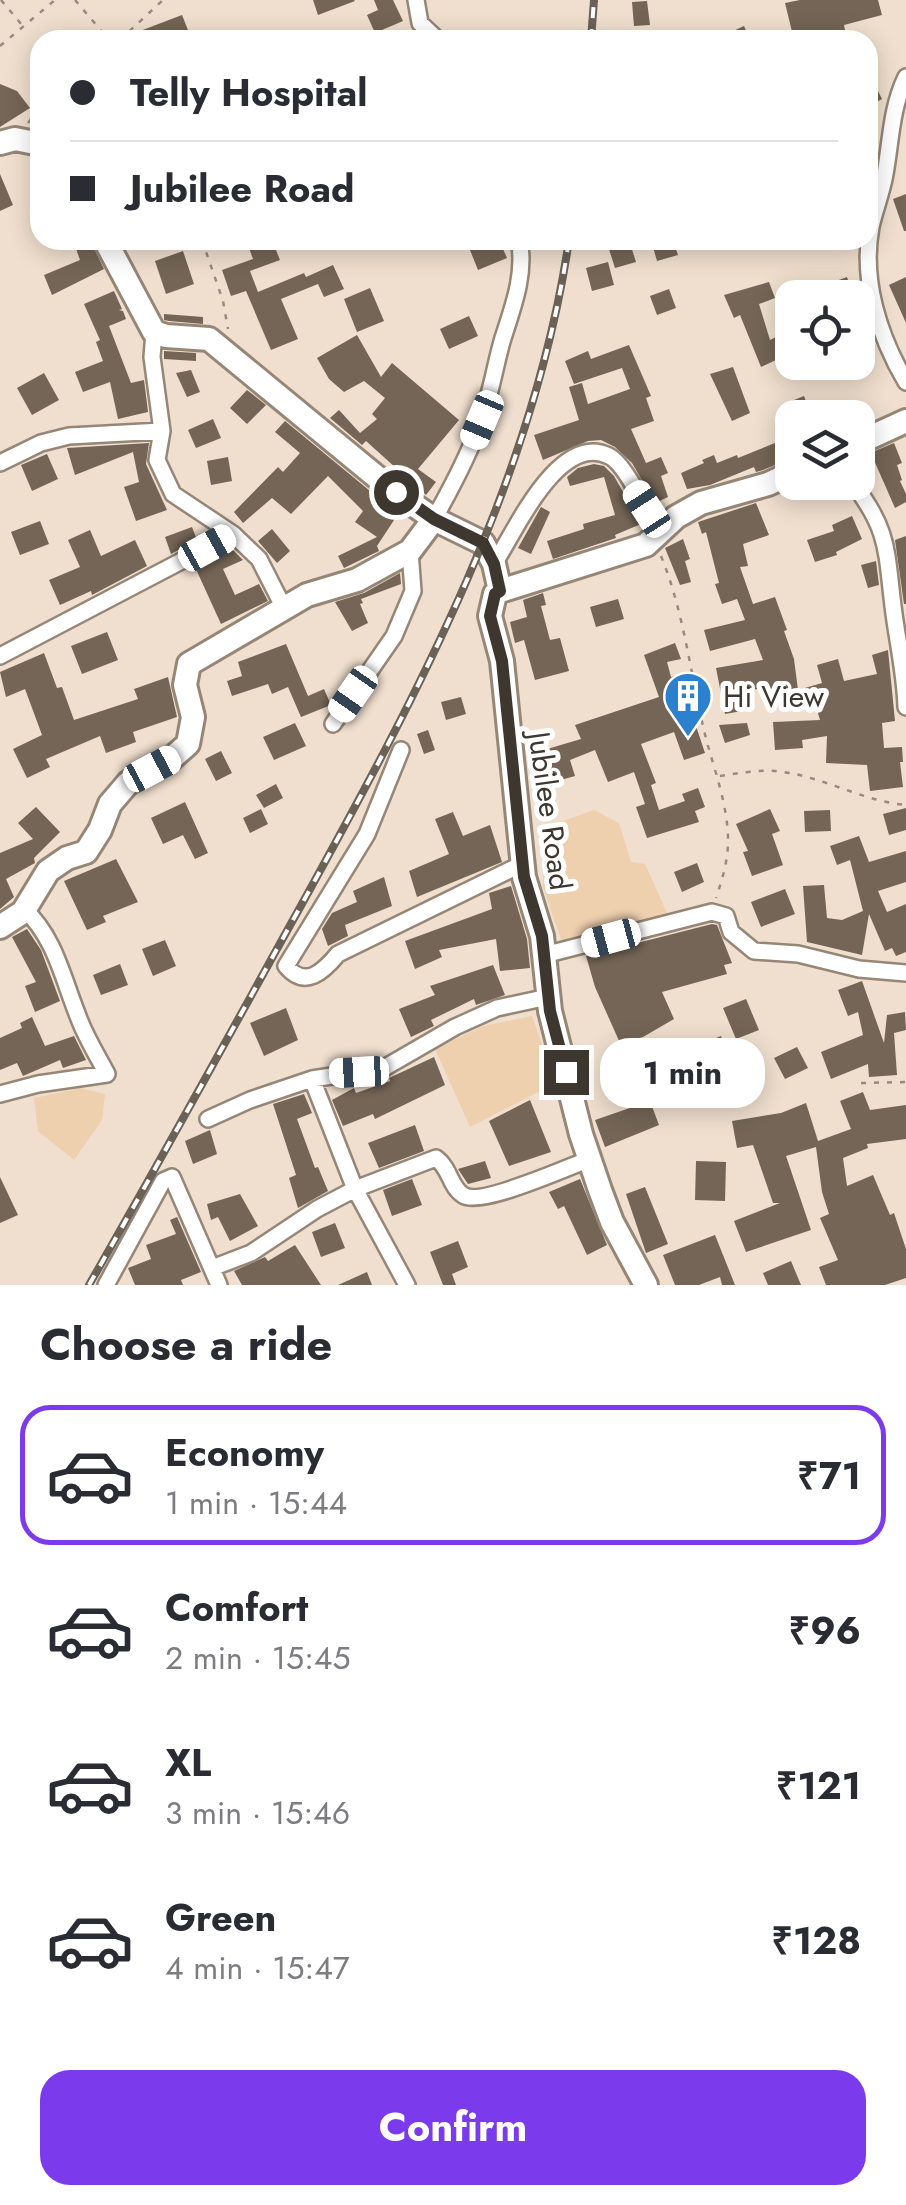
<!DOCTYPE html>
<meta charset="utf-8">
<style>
body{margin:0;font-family:Jost,sans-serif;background:#f7f7f7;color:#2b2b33;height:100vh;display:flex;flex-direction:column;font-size:38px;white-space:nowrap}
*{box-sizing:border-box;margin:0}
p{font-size:32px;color:#7c7c81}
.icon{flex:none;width:55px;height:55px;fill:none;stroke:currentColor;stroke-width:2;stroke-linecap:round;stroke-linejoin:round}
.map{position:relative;height:1285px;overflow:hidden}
.side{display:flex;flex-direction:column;background:#fff;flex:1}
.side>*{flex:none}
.hud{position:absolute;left:30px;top:30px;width:848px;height:220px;border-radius:30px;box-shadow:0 5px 25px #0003;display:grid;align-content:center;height:220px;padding:0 40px;background:#fff}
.controls{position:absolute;left:775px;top:280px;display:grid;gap:20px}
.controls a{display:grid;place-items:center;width:100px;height:100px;border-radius:20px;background:#fff;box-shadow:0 5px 25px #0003;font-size:50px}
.end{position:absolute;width:45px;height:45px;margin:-22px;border:12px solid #3d3730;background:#fff;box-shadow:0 0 0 5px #fff}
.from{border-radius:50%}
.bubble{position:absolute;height:70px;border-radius:30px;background:#fff;box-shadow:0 5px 25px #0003;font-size:32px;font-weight:700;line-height:70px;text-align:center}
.car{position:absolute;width:30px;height:60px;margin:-30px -15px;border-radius:12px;box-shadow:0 0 8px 2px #0007;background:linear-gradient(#fff 24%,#345 0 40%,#fff 0 76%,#345 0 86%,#fff 0)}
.hud b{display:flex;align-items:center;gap:35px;height:95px;font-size:38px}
.hud b+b{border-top:2px solid #e1e1e2}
.hud i{width:25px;height:25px;background:#2b2b33}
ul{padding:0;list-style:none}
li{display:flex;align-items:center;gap:30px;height:140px;margin:0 20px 15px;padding:0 20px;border:5px solid transparent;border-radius:30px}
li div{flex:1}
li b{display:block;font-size:38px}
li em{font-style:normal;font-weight:700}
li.selected{border-color:#7c3aed}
li>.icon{width:90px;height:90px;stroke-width:1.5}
h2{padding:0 40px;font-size:45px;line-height:120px}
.action{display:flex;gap:20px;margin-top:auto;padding:20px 40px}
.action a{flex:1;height:115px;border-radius:30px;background:#7c3aed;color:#fff;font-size:40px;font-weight:700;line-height:115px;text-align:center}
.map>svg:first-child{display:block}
</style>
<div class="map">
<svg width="906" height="1285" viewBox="0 0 906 1285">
<rect width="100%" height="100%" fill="#f0dfce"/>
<!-- green -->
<path fill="#eecfae" d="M594,810L619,823L631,862L645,864L667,913L563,945L543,887L545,827Z
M532,1016L556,1083L470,1127L435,1049L483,1026Z
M80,1088L105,1094L102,1120L74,1160L38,1131L34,1098Z"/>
<!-- building -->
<path fill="#746556" d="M313,0H354L355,1L318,15Z
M374,0H393L403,21L375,33L367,15L378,10Z
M800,0H878L882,15L844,25L847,40H827L826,35L794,40L785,3Z
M647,1L650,25L634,26L632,2Z
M182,15L192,40H120L119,39Z
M744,26L750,40H714Z
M868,71L882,99L868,107Z
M0,84L17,91L30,108L0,127Z
M870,141L876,160L872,180L868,181Z
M0,174L13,205L0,211Z
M906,194V231H904L893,199Z
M73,240H90L104,269L52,295L44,275L80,260Z
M246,240H272L280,260L250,271L258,292L304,273L306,277L333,265L344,289L324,297L318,284L281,299L298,339L271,350L246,291L231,296L222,270L253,259Z
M466,240H499L507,258L478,270Z
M606,240H629L636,262L615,268Z
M651,240H673L678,255L657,261Z
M183,251L194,284L166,294L155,261Z
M608,262L614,285L592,291L586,268Z
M847,277L854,298H817L814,289Z
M906,277V323L889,285Z
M769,282L775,298L759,304L770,340L778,336L787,355L761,367L740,315L734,318L724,295Z
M370,288L384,321L357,332L344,299Z
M669,289L676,308L657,315L650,296Z
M114,291L122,309L119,310L123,311L126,319L109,326L131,383L144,380L148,412L118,419L110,382L83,392L75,372L103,361L96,342L100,340L84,304Z
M164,314L203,317V324L169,321L164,320Z
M469,316L478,336L449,349L440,329Z
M357,335L381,377L392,363L459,420L418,469L436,482L426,495L366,441L362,445L330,418L339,410L360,433L377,419L372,414L385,398L364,381L344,392L329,379L317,358Z
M629,345L651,396L646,398L654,421L631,429L646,463L661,457L668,473L661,476L668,497L655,503L632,463L615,447L601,440L588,441L543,460L534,435L579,420L569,387L582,383L588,404L630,389L622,368L574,384L565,361L588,351L591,359Z
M164,351L196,353V361L164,359Z
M733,367L750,413L732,421L710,374Z
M191,370L200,392L187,397L176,373Z
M44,373L59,400L32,415L17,388Z
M247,390L266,405L247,424L230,408Z
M804,396L812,418H790L784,404Z
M852,402L858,418H813L812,416Z
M213,419L221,438L196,448L188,430Z
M285,421L398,514L377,546L379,551L344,568L338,556L377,537L355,522L363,511L328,476L291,514L272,498L243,523L234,512L278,467L283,472L300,453L275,432Z
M792,436V458L763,470L756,472L754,467L710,485L687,489L681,473L704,463L702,460L714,455L717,463L737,455L738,458Z
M149,443L146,464L167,510L136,521L124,487L139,482L133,452L75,475L67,448Z
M894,443L902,463L897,465L902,480L900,481L906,494V502L895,508L873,458L858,465V458Z
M47,454L58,479L32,491L21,465Z
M228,457L232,481L211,485L207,461Z
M594,464L604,466L614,476L641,524L615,535L616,538L553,559L547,541L584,529L583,524L615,515L604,477L570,486L567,477L578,468Z
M756,503L769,535L743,544L748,566L740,567L753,604L775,597L787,630L784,631L794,659L798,690L822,683L817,665L838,659L844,681L877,674L872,655L888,650L895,721L882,723L884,748L902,747L903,762H900L903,787L870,791L867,765L826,763L827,736L802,740L803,748L775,750L773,722L820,720L813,696L772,705L768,687L737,693L742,711L725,714L716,668L763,660L755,639L710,651L704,630L745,620L737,599L722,604L715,584L719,583L706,532L702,534L698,522Z
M541,507L550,512L531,554L518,548Z
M852,516L862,539L836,552L837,555L815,562L807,540L834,531L832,525Z
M40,521L49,544L20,555L11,532Z
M192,527L197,540L171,554L165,537Z
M272,529L290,551L277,563L258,541Z
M90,530L101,556L135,540L147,566L92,595L91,591L60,605L49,580L80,567L68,540Z
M906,536V604H904L895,540Z
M683,539L690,559L685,561L691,582L680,585L665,548Z
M231,548L243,560L223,569L235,595L259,584L268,601L221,624L195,567Z
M876,561L879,585L868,588L861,565Z
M400,573L401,584L361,599L363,603L360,604L368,623L352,631L335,602L364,593Z
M543,593L546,605L541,606L550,640L560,638L569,671L535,680L524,640L515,643L510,622L527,617L523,600Z
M618,599L624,619L596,627L590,607Z
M107,632L118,660L82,674L71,646Z
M675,643L681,659L667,662L671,677L677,676L683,690L689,688L697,709L691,711L705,753L684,760L674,732L641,744L656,783L651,785L659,810L685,801L682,794L698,788L705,807L695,811L699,822L647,838L636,807L645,804L634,772L608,782L595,750L570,760L575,776L536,787L527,755L581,739L575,725L659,697L644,655Z
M286,644L308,696L324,689L331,705L301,717L288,687L272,694L268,684L232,696L227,681L242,676L238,662Z
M44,653L57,688L62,687L74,720L138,699L134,689L168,677L177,717L133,732L136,742L106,753L100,736L46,759L50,767L27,778L13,749L42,735L25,689L6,697L0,672Z
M461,697L466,714L446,720L441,702Z
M295,723L306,746L274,760L263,737Z
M747,723L750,735L725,743L719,725Z
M428,730L435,750L424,754L417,734Z
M221,751L232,773L216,781L205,759Z
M276,784L283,798L264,808L256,795Z
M185,802L208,853L195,859L183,835L163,844L151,818Z
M36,807L60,832L34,858L35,863L6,879L14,897L0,909V853L33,839L18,823Z
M906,808V830L889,835L883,814Z
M261,809L268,824L250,833L243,818Z
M770,809L780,831L772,834L783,865L752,876L743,852L748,851L736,824Z
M830,810L831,831L805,832L804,811Z
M453,812L463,836L490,825L502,862L417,897L409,871L449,854L435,819Z
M859,836L869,862L906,851V882L878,891L887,912L906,904V952L896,956L892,948L885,951L869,914L862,955L807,942L803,886L824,885L827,918L842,920L863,911L850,860L837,865L830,846Z
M116,859L138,902L103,916L106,922L87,930L64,881Z
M697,863L704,882L682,892L674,872Z
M384,877L392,906L345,925L348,936L328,946L322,929L332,913L357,902L353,891Z
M511,886L527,939L530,968L500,971L496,939L439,950L442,957L415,969L405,941L492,909L489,893Z
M785,889L795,914L761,927L751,902Z
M712,924L717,925L732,963L724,965L727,974L662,992L674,1019L643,1037L620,1043L595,987L586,956Z
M27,929L41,950L60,1001L35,1012L25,986L36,982L12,937Z
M165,940L176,966L153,976L142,949Z
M120,964L128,985L101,995L93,975Z
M493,965L505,995L476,1005L474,999L431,1020L434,1026L411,1037L399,1009L435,995L430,986Z
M862,981L884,1043L887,1015L905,1012L906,1030L894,1033L897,1075L869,1077L868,1064L831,1079L821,1052L863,1035L858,1012L848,1016L838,990Z
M746,999L759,1030L736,1039L723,1008Z
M286,1008L298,1040L264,1056L250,1023Z
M32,1017L45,1046L74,1036L86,1060L63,1068L60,1060L23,1076L17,1063L0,1070V1038L22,1028L20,1023Z
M721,1036L733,1067L692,1083L672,1095L661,1073L694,1056L691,1048Z
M797,1047L808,1068L785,1079L774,1058Z
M434,1057L445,1085L375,1119L373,1114L343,1126L332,1100L354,1088L356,1093L390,1081L389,1078Z
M636,1058L645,1081L619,1091L610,1068Z
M863,1092L870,1110L906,1105V1139L867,1144L868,1148L843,1158L847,1186L873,1175L890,1215L894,1213L906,1249V1278L885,1285H826L819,1267L838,1260L820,1218L829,1214L822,1192L816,1147L786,1156L811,1230L746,1252L734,1221L780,1203H773L753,1145L737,1148L732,1121L781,1113L806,1103L818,1141L851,1129L840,1101Z
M304,1094L312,1113L297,1119L315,1168L318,1167L328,1191L298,1208L289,1178L296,1175L273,1104Z
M530,1100L551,1152L509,1166L489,1121Z
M650,1101L659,1125L605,1147L595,1120Z
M415,1125L424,1151L379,1168L368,1143Z
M210,1130L217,1154L193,1164L185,1141Z
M485,1161L491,1178L468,1184L458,1169Z
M696,1161L726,1162L725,1201L695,1200Z
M0,1177L18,1215L0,1223Z
M412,1179L422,1205L392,1216L383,1190Z
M580,1179L607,1245L587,1255L564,1206L558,1209L549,1192Z
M645,1187L668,1244L646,1253L626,1194Z
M240,1194L258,1226L230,1241L218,1217L211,1220L207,1204Z
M177,1217L201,1272L181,1280L183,1285H135L128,1268L151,1259L146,1245L176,1234L170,1220Z
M335,1223L345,1248L321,1257L312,1232Z
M715,1235L735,1285H722L720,1277L699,1285H675L663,1255Z
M458,1241L468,1267L452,1274L456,1285H443L430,1252Z
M295,1245L321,1285H242L234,1271L265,1257L268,1261Z
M791,1261L801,1285H768L763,1273Z
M367,1272L372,1285H338Z"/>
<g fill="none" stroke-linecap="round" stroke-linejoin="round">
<!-- street casing -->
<g stroke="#958676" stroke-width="20">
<path id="street" d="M416,0L420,23L438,40
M906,77C891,108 891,141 885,174C882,192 875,209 871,227C861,280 879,336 906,382
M162,431L157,460L173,494L233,534L259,559L284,608
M0,463L41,443L69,436L162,431L152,357L154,332
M852,482C889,530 886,549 893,606C897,640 905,672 906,707
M434,519C452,487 469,455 481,421C491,394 495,365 503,338C513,307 526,273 519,240
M494,564C515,532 559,431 609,456C626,464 650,517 658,535
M0,656L233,534
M333,724L394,636L413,591L410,551
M401,750L367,834L286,966C305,989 323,972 338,954L522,864
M544,955L712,912L726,916L731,932L754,951L798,954L859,969L906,973
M312,1079L355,1189L407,1285
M0,1094L38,1084L107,1074C97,1055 85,1036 78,1016C63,979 55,937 24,909
M208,1119L250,1100L312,1079L384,1068L455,1027L497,1008L548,997
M212,1268L251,1253L317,1209L355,1189L436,1158C450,1168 450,1187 463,1195C480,1207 568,1167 590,1159
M106,1285L163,1181L172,1177L219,1285"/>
</g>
<!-- secondary casing -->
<g stroke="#958676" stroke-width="28">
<path id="secondary" d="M0,143L15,139L40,144
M105,240L154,332L166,336L209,339L395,492L434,519L483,543L494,564L500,591
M858,443L906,421
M0,927L23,912L48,871L67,858L86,852L100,830L110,804L128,783L172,758L188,744L193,717L185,685L189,664L307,595L357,580L410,551L434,519
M646,1285L612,1222L600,1190L581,1134L550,1011L542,936L524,877L502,661L490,616L495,594L500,591L646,545L676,517L701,503L768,484L792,473"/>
</g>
<!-- path -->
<path stroke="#978b7f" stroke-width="2.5" stroke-dasharray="5 8" stroke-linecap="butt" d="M1,0L22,25
M75,0L109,40
M120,40L163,0
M344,40L407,34
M0,46L55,0
M28,123L40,108
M202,240L223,301L228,329
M661,556C686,617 691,683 708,746C717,777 729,812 728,845C727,864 722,880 716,898
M720,776C738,773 757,770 775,771C821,775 861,801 906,805
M861,1083L906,1082"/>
<!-- street -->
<use href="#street" stroke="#fff" stroke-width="15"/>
<!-- secondary -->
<use href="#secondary" stroke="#fff" stroke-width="22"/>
<!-- rail casing -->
<g stroke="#6a6157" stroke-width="8">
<path id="rail" d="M591,40L594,0
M89,1285C162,1158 232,1030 303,902C418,693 534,479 569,240"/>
</g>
<!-- rail -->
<use href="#rail" stroke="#fff" stroke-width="4" stroke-dasharray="11" stroke-linecap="butt"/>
</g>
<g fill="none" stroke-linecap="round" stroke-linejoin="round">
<!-- route -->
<path stroke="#3d3730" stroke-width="12" d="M396,492L434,519L483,543L494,564L500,591L495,594L490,616L502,661L524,877L542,936L550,1011L566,1072"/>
</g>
<!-- icons -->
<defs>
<g id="building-pin" transform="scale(2.5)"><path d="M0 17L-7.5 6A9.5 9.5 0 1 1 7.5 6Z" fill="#2b81cf" stroke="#fff"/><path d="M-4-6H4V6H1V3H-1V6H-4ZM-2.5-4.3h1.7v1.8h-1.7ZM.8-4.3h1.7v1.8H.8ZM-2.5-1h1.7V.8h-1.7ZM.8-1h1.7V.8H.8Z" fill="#fff"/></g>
</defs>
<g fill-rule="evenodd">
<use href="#building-pin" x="688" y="696"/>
</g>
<g text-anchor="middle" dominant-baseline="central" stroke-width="10" stroke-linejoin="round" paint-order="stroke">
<!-- poi labels -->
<g font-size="30" fill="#3d3730" stroke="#fff" text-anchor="start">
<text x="723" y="696">Hi View</text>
</g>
<!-- street labels -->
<g font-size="30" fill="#3d3730" stroke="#fff">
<text transform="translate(550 811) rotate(82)">Jubilee Road</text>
</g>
</g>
</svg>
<div class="controls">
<a><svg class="icon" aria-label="locate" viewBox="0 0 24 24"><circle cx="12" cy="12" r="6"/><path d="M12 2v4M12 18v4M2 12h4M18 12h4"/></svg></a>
<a><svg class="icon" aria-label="layers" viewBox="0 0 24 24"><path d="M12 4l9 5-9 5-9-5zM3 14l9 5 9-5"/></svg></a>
</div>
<i class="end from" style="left:396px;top:492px"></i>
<i class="end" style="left:566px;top:1072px"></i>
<div class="bubble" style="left:600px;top:1038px;width:165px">1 min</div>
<i class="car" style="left:482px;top:420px;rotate:203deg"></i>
<i class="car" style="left:647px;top:509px;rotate:327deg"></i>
<i class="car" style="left:207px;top:548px;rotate:61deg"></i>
<i class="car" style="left:353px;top:694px;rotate:215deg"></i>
<i class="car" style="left:152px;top:769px;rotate:62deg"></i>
<i class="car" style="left:611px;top:938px;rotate:255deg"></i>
<i class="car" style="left:359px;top:1072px;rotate:267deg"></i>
<div class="hud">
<b><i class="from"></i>Telly Hospital</b>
<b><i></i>Jubilee Road</b>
</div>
</div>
<section class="side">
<h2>Choose a ride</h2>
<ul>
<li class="selected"><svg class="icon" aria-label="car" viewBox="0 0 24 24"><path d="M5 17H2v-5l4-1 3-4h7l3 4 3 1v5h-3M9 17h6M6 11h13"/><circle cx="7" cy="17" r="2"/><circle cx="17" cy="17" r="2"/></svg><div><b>Economy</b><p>1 min · 15:44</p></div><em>₹71</em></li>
<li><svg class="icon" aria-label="car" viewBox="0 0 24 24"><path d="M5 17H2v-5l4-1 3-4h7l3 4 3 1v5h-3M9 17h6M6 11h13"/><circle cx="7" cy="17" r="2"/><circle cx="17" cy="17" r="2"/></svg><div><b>Comfort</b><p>2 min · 15:45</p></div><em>₹96</em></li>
<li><svg class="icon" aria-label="car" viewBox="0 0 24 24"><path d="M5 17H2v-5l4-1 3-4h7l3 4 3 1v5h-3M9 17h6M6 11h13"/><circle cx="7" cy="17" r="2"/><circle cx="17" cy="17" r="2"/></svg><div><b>XL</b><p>3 min · 15:46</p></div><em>₹121</em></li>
<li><svg class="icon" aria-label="car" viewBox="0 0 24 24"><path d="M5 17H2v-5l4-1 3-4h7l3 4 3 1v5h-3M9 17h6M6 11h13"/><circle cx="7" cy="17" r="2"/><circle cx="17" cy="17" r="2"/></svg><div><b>Green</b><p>4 min · 15:47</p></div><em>₹128</em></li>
</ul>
<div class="action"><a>Confirm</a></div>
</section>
